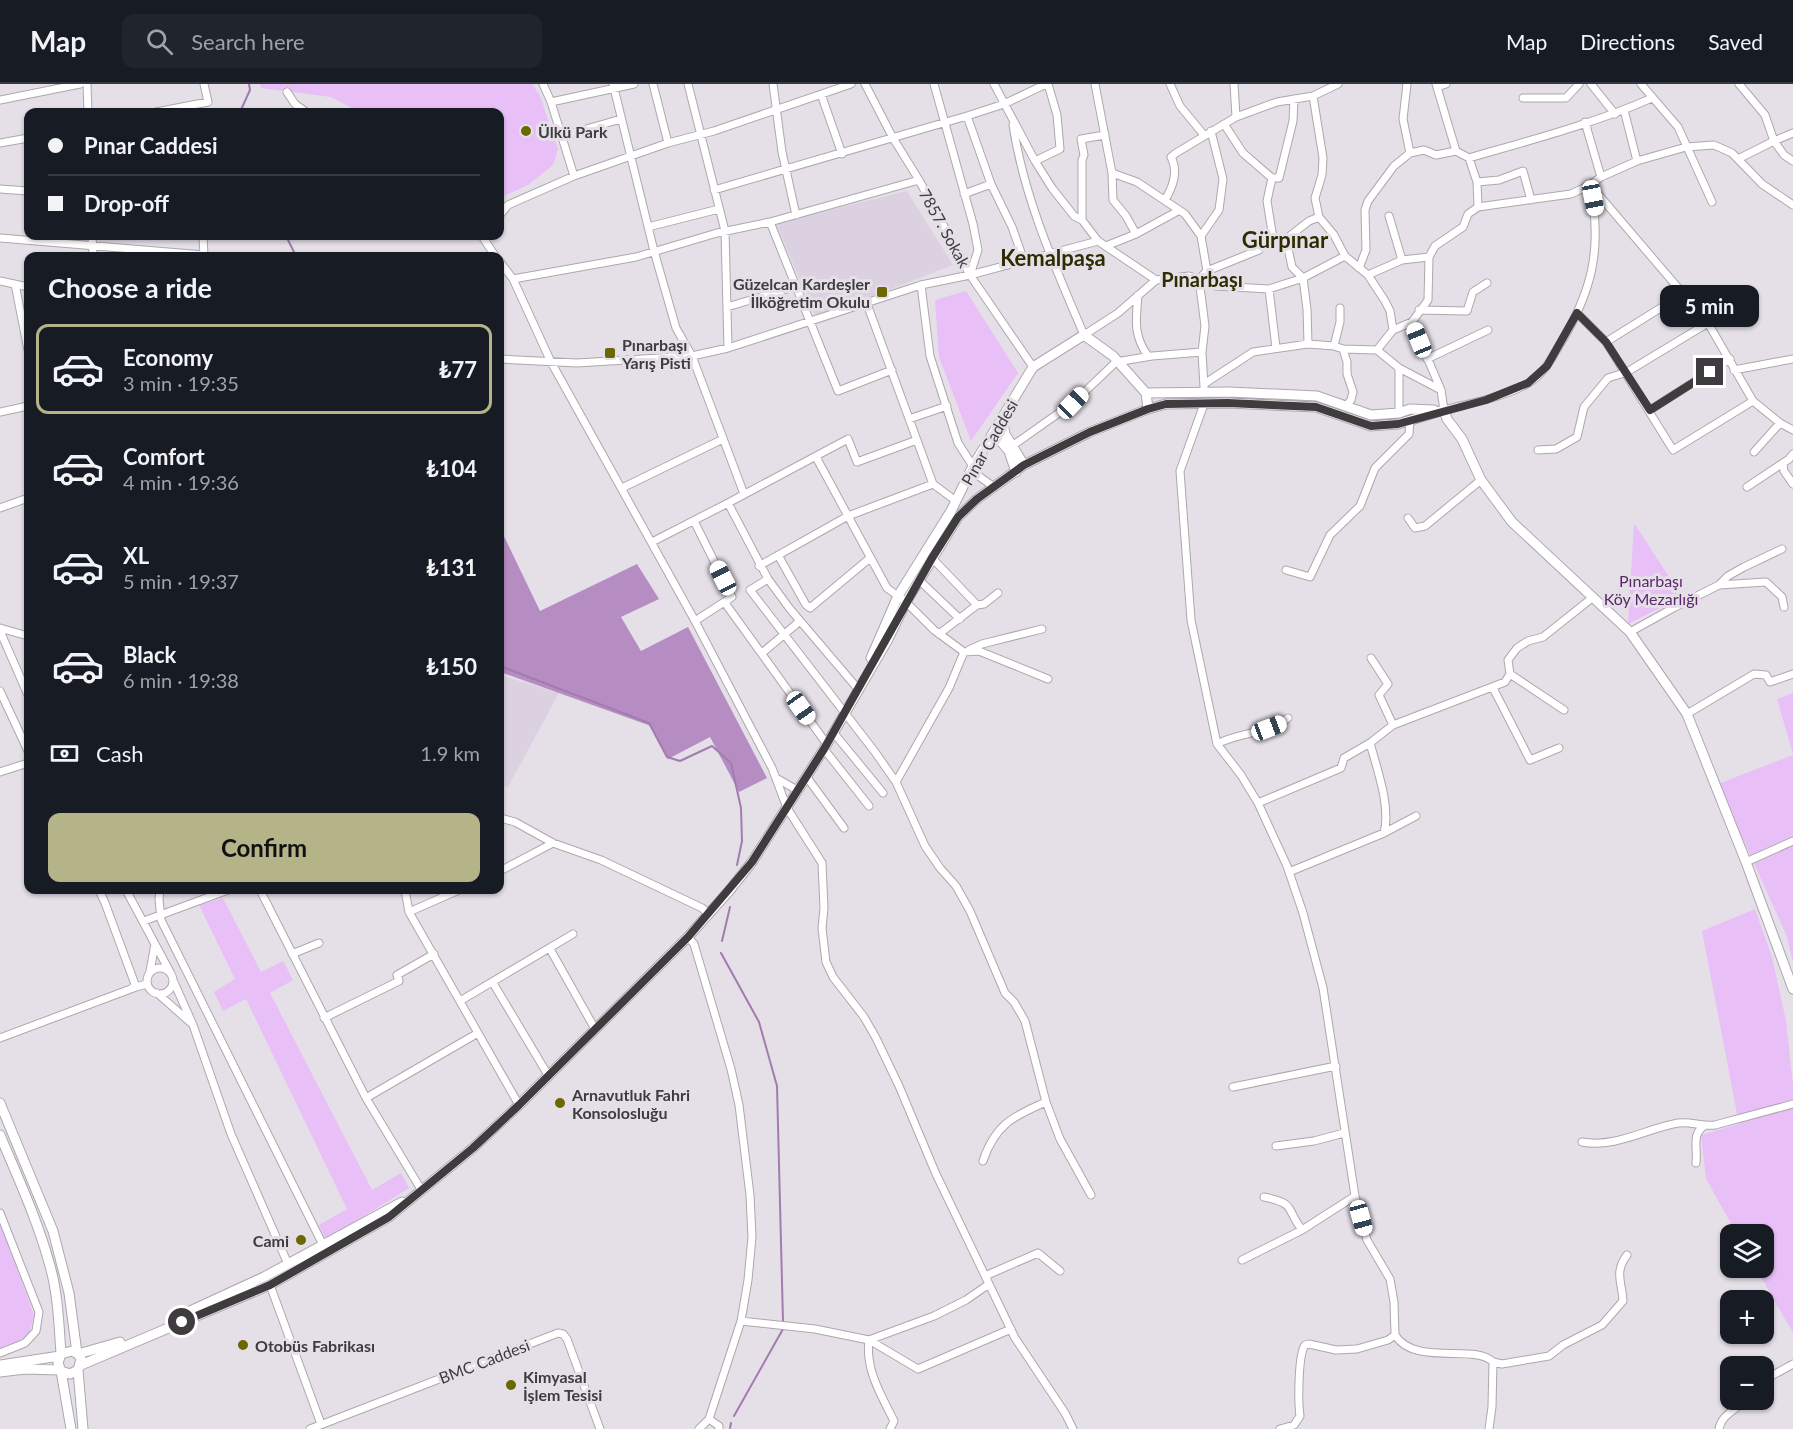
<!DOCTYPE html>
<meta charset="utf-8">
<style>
body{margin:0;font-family:Lato,sans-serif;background:#20242c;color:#f1f3f6;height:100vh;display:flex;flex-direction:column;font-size:22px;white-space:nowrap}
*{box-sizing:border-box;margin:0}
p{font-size:20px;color:#9ea1a6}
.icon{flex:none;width:33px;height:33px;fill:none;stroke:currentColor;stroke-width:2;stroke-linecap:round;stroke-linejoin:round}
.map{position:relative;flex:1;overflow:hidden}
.side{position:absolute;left:24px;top:168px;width:480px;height:642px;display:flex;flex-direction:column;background:#171b24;border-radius:12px;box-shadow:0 2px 4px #0004}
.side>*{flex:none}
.guide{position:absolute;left:24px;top:24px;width:480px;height:132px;border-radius:12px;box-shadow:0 2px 4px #0004;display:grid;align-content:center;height:132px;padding:0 24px;background:#171b24}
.buttons{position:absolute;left:1720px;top:1140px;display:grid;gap:12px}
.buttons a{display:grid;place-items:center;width:54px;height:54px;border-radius:12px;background:#171b24;box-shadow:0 2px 4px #0004;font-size:30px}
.end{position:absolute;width:27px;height:27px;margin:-14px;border:8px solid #3e3c3f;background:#fff;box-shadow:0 0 0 3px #fff}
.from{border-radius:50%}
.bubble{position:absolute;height:42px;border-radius:12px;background:#171b24;box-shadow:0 2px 4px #0004;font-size:20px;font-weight:700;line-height:42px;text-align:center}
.car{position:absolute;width:18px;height:36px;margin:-18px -9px;border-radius:8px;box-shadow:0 0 4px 2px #0007;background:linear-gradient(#fff 24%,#345 0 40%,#fff 0 76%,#345 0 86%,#fff 0)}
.guide b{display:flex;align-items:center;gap:21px;height:57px;font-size:22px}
.guide b+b{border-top:2px solid #363941}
.guide i{width:15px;height:15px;background:#f1f3f6}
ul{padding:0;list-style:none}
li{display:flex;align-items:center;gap:18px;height:90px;margin:0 12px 9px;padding:0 12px;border:3px solid transparent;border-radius:12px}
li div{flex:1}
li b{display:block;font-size:22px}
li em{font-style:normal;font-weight:700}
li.on{border-color:#b5b488}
li>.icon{width:54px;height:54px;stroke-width:1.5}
h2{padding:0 24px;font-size:27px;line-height:72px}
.pay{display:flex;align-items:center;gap:15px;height:66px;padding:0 24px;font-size:22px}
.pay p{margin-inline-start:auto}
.button{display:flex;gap:12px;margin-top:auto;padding:12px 24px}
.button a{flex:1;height:69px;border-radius:12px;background:#b5b488;color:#111;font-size:24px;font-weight:700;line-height:69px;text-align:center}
header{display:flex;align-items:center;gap:36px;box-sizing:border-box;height:84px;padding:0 30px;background:#171b24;border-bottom:2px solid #363941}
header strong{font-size:28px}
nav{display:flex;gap:33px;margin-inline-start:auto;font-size:21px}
.search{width:420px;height:54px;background:#20242c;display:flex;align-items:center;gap:15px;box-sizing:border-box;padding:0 21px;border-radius:12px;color:#9ea1a6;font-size:22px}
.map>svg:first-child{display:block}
</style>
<header>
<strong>Map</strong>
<div class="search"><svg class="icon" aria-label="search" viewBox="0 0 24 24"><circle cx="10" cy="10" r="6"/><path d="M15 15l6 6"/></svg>Search here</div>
<nav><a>Map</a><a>Directions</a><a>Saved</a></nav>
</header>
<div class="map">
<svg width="1793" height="1345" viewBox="0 0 1793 1345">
<rect width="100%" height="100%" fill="#e5dfe8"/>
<!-- built -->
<path fill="#dcd1e0" d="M907,107L953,181L816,234L776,139Z
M500,591L559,609L508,703L500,701Z"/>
<!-- green -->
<path fill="#e8bff6" d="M260,0H532L540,12L558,65L553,81L528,101L500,114V28H359L331,13L261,4Z
M966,207L1018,289L971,357L939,273L935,216Z
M1634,439L1682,513L1628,540Z
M1793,609V670L1777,615Z
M1793,671V878L1786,850L1718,700Z
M223,814L261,888L283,877L293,896L270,909L372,1106L401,1089L409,1104L326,1156L319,1141L347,1125L246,915L223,927L214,908L235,895L199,821Z
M1755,825L1772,873L1786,937L1793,1001V1249L1756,1184H1764V1150H1737L1706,1095L1701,1051L1739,1040L1702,847Z
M0,1138L34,1231L30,1248L13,1264H0Z"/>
<!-- forest -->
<path fill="#b68dc3" d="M500,444L540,527L637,480L659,515L621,533L641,567L688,543L767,694L739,708L710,653L668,675L651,642L500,588Z"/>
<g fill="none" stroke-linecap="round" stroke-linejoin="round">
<!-- stream -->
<path stroke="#a27baf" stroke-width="2" d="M240,28L250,6L249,0
M286,152L296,172
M500,582L649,639L667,673L680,677L712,662L731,679L741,724L742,757L737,781
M722,857L730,823
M721,869L759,938L777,1002L783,1237
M734,1332L783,1245
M730,1344L731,1339"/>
<!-- minor casing -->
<g stroke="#ada7af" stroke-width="9">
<path id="minor" d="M87,0L88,28
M543,0L551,18L574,92
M613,0L654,167L676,244L692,272L744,410
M653,0L668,59
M688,0L725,147L728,264
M773,0L782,68L796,131
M865,0L893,54L919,96L970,191L1033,283
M934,0L973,140L978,166L970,191
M994,0L1035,77L1052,104L1074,132L1082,136L1098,157L1156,196L1189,192L1215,202L1269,205L1303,194L1345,172
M1095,0L1112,89L1137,98L1185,130L1201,152
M1170,0L1180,22L1204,51
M1234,0L1236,33
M1407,0L1403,35L1410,69
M1436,0L1456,67L1469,74C1531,56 1593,40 1652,14
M1591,0L1615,30
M1641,0L1678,43L1712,118
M1437,3L1446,0
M287,8L295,20L306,28
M821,10L842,70
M1313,12L1323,74L1322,91L1315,114L1319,133L1334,151L1345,172L1368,191L1385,217L1390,227L1393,246
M1523,14H1566L1579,0
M0,16L80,0
M551,18L634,0
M1624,26L1637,77
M156,28L208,18L204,0
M967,32L991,100L1012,143L1024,177
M1585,38L1601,93
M1224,40L1243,69L1272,94
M1013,41C1024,114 1055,183 1084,251L1118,229L1156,196
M1793,49L1774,57L1784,71L1793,77
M562,52L621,35
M0,59L28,54
M1738,75L1774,57L1765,31L1739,0
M1035,77L1060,65L1057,31L1048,0
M1112,89L1113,116L1126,132L1136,150
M1477,98L1499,96L1523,87L1531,116
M1592,103L1708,239L1753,317L1780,339L1793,346
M0,105L28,107
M714,106L967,32L1004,20L1046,0
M964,110L991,100
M1165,116C1173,103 1179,88 1171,73L1176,69L1236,33L1277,18L1313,12L1338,0
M1478,123L1571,110L1590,101L1601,93L1637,77L1686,63L1714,61L1732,69L1762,100L1793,121
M500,131L508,121L574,92L668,59L714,47L851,0
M1389,132L1402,176
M1082,136V76L1084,71L1081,55L1105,51
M770,138L838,307L892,286
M648,143L719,125
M92,152L93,172
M203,152L204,172
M482,152L495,172
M0,154L204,171
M1286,155L1273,154L1267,117L1272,94H1279L1293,37L1294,15
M1106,162L1136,150L1178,127
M500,178L513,195L551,278L695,537L772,684L787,724L822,779L824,824L822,844L826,878L833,893L864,933L876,954L899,1002L936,1090L1015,1254L1065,1329L1073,1345
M1359,184L1366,166L1365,126L1368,117L1394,82L1410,69L1424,66L1436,71L1456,67
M1207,187L1259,166
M1368,191L1402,176L1429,173
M513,195L636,173L717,149L770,138L919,96
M1199,195L1207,187L1201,152L1219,126L1223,95L1211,47
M1199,195L1205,242L1202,268L1204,303
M0,197L28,203
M15,200L28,266
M921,201L930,272L958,359L980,393L994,403
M1269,205L1276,264
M1138,211C1136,236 1133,251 1148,272
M867,220L933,400L956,417
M727,223L797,202
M1419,226L1467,227L1473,208L1487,199
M1577,229L1606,258L1673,366L1753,317
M1412,238L1428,216L1429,173L1435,162L1463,143L1468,130L1478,123L1477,98L1469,74
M1606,258L1683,210
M1308,260L1307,225L1303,194L1292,183L1286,155L1309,137L1319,133
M1334,262L1340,238V224
M1343,265L1347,278V290L1353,308L1351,316L1346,322
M1377,266L1399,284L1441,306
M500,275L577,279L692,272L728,264L921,201L970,191L1098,157
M1427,275L1488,246
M1399,284V329
M1734,286L1793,275
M1204,300L1253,268L1308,260L1334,262L1343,265L1377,266L1393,246L1412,238L1441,306L1444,326C1471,319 1501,314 1527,300C1541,293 1551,276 1559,262C1592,208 1603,165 1590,101
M1204,320L1180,387L1191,536L1217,660L1241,691L1258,719L1287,782L1303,829L1323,904L1355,1112L1367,1156L1390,1195L1394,1218L1395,1251L1388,1256L1357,1265L1336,1266L1309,1260L1305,1261C1298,1271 1298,1318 1300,1332L1294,1341L1280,1345
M1650,326L1730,275
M0,328L28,322
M909,335L947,322
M1012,362L1073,319L1116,278L1152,272L1202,268
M1538,366L1556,365L1577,353L1584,323L1608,294L1627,288L1708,239
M1754,368L1780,339
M816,373L887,504L906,518L934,546L964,568L949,604L896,698
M1783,380L1784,387L1793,400
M1747,403L1789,375L1793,370
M622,404L723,355
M728,419L848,355L857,378L917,356
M0,424L28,414
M1408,434L1415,444L1425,442L1481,396
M694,437L732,513L695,537
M652,458L728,419L768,495L790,525L858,605
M778,471L806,521L810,524L870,474
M932,474L977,521L984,520L998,509
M759,482L848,432L933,400
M1286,486L1310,493L1330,451L1360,422L1375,384L1409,350L1410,337
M768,495L750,506L875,668L896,698L925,762L940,784L956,802L970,827L1005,909L1014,918L1025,937L1046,1018L1060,1055L1091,1111
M919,496L960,535
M1719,501L1766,498L1782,513L1784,523
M725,519L826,659
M0,544L28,552
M0,547L28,611
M1630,548L1675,523L1719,501L1728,492L1744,483L1782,465
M939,550L977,521
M969,566L982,560L1042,545
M964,568L979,567L1048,595
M762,569L800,537
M1371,574L1388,600L1379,611L1393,641
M1510,590L1564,626
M1493,604L1530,676L1559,664
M0,607L28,667
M1687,630L1754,590L1766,591L1770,598L1793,590
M833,648L883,709
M1370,659C1377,685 1391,723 1384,749
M1217,660C1239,648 1268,650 1288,634
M824,665L869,722
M0,688L28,679
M806,692L844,744
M776,694L797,706
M1258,719L1341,684L1344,674L1370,659L1393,641L1505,598L1510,590L1508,576L1517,564L1528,557L1543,553L1592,514
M500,734L515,738L553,759L601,776L702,824L709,830
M1746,778L1793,757
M500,787L553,759
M1289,788L1384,749L1416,732
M126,806L170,888
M160,806L159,815L161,836L323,1161
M260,806L366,1014L422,1107
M405,806L409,828
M459,806L409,828L519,1021
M144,837L228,806
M688,853L694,860L731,985L739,1021L750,1111L752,1153L748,1196L741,1237L709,1335L699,1345
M550,865L595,945
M292,870L319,859
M147 897a13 13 0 1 1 26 0a13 13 0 1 1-26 0Z
M150,887L155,860
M173,896L193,941L231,1050L288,1180
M493,899L548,991
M132,904L147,900
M157,909L191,939
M460,917L573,850
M324,934L399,897L397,891L434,870
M0,954L136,903L105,819L99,806
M1233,1003L1336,982
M366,1014L478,949
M1582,1058C1616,1064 1645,1045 1678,1039C1691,1037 1702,1043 1715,1041L1793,1020
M1276,1062L1314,1057L1344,1049
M983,1077C995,1041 1013,1032 1046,1018
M1696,1079C1698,1064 1691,1051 1704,1042
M1264,1113C1297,1120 1285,1124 1302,1146
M0,1129L39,1228L36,1247L25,1259L0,1269
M1242,1176L1302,1146L1355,1112
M985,1192L1038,1169L1060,1187
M270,1201L321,1340
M741,1237L815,1245L869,1256L934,1232L966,1216L989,1200
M1395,1251C1415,1283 1475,1259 1493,1278L1492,1323L1489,1345
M1493,1278L1502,1280L1549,1272L1563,1261L1602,1241L1623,1217C1622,1198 1614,1188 1627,1171
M1764,1296L1793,1280
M709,1335L719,1342V1345
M310,1345L558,1249L563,1250L567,1255L600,1345
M890,1345L894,1337C881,1311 865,1285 869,1256L918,1285L1011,1245
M1719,1345C1721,1331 1736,1326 1745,1316"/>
</g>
<!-- major casing -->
<g stroke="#ada7af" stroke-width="11">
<path id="major" d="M1146,309L1229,308L1317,312L1371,331L1399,329L1410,325L1434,326
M1444,326L1447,335L1462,355L1481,396L1512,438L1630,548L1687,630L1746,778L1793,905
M1002,335L1005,350L1024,381
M994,349L1009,367L1016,388
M871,574L898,512L951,427L973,382L1033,283L1084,251L1113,272L1146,309L1148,325
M0,1019L53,1147L69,1209L77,1269
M0,1051C18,1094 38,1137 50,1182C58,1210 59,1241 61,1270
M177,1233L264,1193L402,1118
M78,1270L120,1258
M0,1281L60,1272
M81,1281L270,1201L389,1133L473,1064L519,1021L688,853L729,807L752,778L824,665L887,557L906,518L958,433L977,415L1024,381L1090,348L1148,325L1166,320L1228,319L1316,323L1371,342L1398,340L1444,326
M78,1286L70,1290L61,1287L58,1279L61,1270L72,1267L78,1270L81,1275L78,1286L83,1345
M61,1287L71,1345
M0,1288L25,1285L60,1286"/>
</g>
<!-- minor -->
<use href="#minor" stroke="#fff" stroke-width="7"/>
<!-- major -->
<use href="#major" stroke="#fff" stroke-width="9"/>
</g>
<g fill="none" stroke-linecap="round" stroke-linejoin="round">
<!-- route -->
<path stroke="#3e3c3f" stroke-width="8" d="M182,1238L270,1201L389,1133L473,1064L519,1021L688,853L752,778L824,665L932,474L958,433L977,415L1024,381L1090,348L1148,325L1166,320L1228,319L1316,323L1371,342L1398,340L1486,316L1528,299L1547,282L1577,229L1606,258L1650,326L1710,288"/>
</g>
<!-- markers -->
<g fill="#6b6801" stroke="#e5dfe8" stroke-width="2">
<circle cx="526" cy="47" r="6"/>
<rect x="876" y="202" width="12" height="12" rx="3"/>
<rect x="604" y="263" width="12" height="12" rx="3"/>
<circle cx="560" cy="1019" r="6"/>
<circle cx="301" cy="1156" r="6"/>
<circle cx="243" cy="1261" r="6"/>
<circle cx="511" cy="1301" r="6"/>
</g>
<g text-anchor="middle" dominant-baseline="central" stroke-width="6" stroke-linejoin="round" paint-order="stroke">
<!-- poi labels -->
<g font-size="16" font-weight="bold" fill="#3e3c3f" stroke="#e5dfe8" text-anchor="start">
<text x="538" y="47">Ülkü Park</text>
<text x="870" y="199" text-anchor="end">Güzelcan Kardeşler<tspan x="870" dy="18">İlköğretim Okulu</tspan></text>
<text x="622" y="260">Pınarbaşı<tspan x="622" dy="18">Yarış Pisti</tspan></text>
<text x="572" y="1010">Arnavutluk Fahri<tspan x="572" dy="18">Konsolosluğu</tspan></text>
<text x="289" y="1156" text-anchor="end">Cami</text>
<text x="255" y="1261">Otobüs Fabrikası</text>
<text x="523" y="1292">Kimyasal<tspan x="523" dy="18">İşlem Tesisi</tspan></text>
</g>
<!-- street labels -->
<g font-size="16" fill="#3e3c3f" stroke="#e5dfe8">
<text transform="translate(945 144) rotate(61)">7857. Sokak</text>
<text transform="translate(989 358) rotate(-60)">Pınar Caddesi</text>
<text transform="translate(484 1277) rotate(-21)">BMC Caddesi</text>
</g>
<!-- park labels -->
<g font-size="16" fill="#5a2869" stroke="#e5dfe8">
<text x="1651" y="496">Pınarbaşı<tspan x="1651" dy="18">Köy Mezarlığı</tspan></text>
</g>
<!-- quarter labels -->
<g font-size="20" font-weight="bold" fill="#2e2c02" stroke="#e5dfe8">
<text x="1202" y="195">Pınarbaşı</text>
</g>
<!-- district labels -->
<g font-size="22" font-weight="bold" fill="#2e2c02" stroke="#e5dfe8">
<text x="1285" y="155">Gürpınar</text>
<text x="1053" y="173">Kemalpaşa</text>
</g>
</g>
</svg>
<div class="buttons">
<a><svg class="icon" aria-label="layers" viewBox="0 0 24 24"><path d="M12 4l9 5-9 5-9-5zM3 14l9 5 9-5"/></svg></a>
<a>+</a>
<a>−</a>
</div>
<i class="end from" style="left:182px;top:1238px"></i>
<i class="end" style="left:1710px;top:288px"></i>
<div class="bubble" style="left:1660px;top:201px;width:99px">5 min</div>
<i class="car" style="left:1593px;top:114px;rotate:169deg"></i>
<i class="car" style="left:1419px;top:256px;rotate:338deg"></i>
<i class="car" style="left:1073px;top:319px;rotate:44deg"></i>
<i class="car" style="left:723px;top:494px;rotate:333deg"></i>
<i class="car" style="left:801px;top:624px;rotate:145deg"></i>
<i class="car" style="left:1269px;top:644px;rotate:69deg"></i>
<i class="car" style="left:1361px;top:1134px;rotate:165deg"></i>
<div class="guide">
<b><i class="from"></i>Pınar Caddesi</b>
<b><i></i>Drop-off</b>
</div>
<section class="side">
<h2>Choose a ride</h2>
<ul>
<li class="on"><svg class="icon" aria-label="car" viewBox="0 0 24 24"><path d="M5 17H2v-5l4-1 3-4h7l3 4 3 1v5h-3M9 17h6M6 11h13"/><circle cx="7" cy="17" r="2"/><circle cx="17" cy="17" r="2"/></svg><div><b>Economy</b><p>3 min · 19:35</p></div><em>₺77</em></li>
<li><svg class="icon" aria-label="car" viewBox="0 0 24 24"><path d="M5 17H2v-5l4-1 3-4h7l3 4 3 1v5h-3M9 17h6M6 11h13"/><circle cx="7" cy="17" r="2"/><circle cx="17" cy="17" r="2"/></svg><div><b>Comfort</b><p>4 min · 19:36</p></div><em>₺104</em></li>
<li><svg class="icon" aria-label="car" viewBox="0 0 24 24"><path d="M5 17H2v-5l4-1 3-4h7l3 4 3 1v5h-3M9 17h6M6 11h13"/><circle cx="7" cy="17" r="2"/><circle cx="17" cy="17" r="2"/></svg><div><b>XL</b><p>5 min · 19:37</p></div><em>₺131</em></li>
<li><svg class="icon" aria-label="car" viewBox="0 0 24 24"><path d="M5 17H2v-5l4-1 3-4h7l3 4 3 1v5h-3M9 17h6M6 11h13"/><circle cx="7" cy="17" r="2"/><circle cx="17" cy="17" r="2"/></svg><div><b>Black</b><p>6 min · 19:38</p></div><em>₺150</em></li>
</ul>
<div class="pay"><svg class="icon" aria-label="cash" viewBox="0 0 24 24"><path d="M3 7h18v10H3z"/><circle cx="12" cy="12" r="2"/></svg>Cash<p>1.9 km</p></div>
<div class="button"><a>Confirm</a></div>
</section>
</div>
